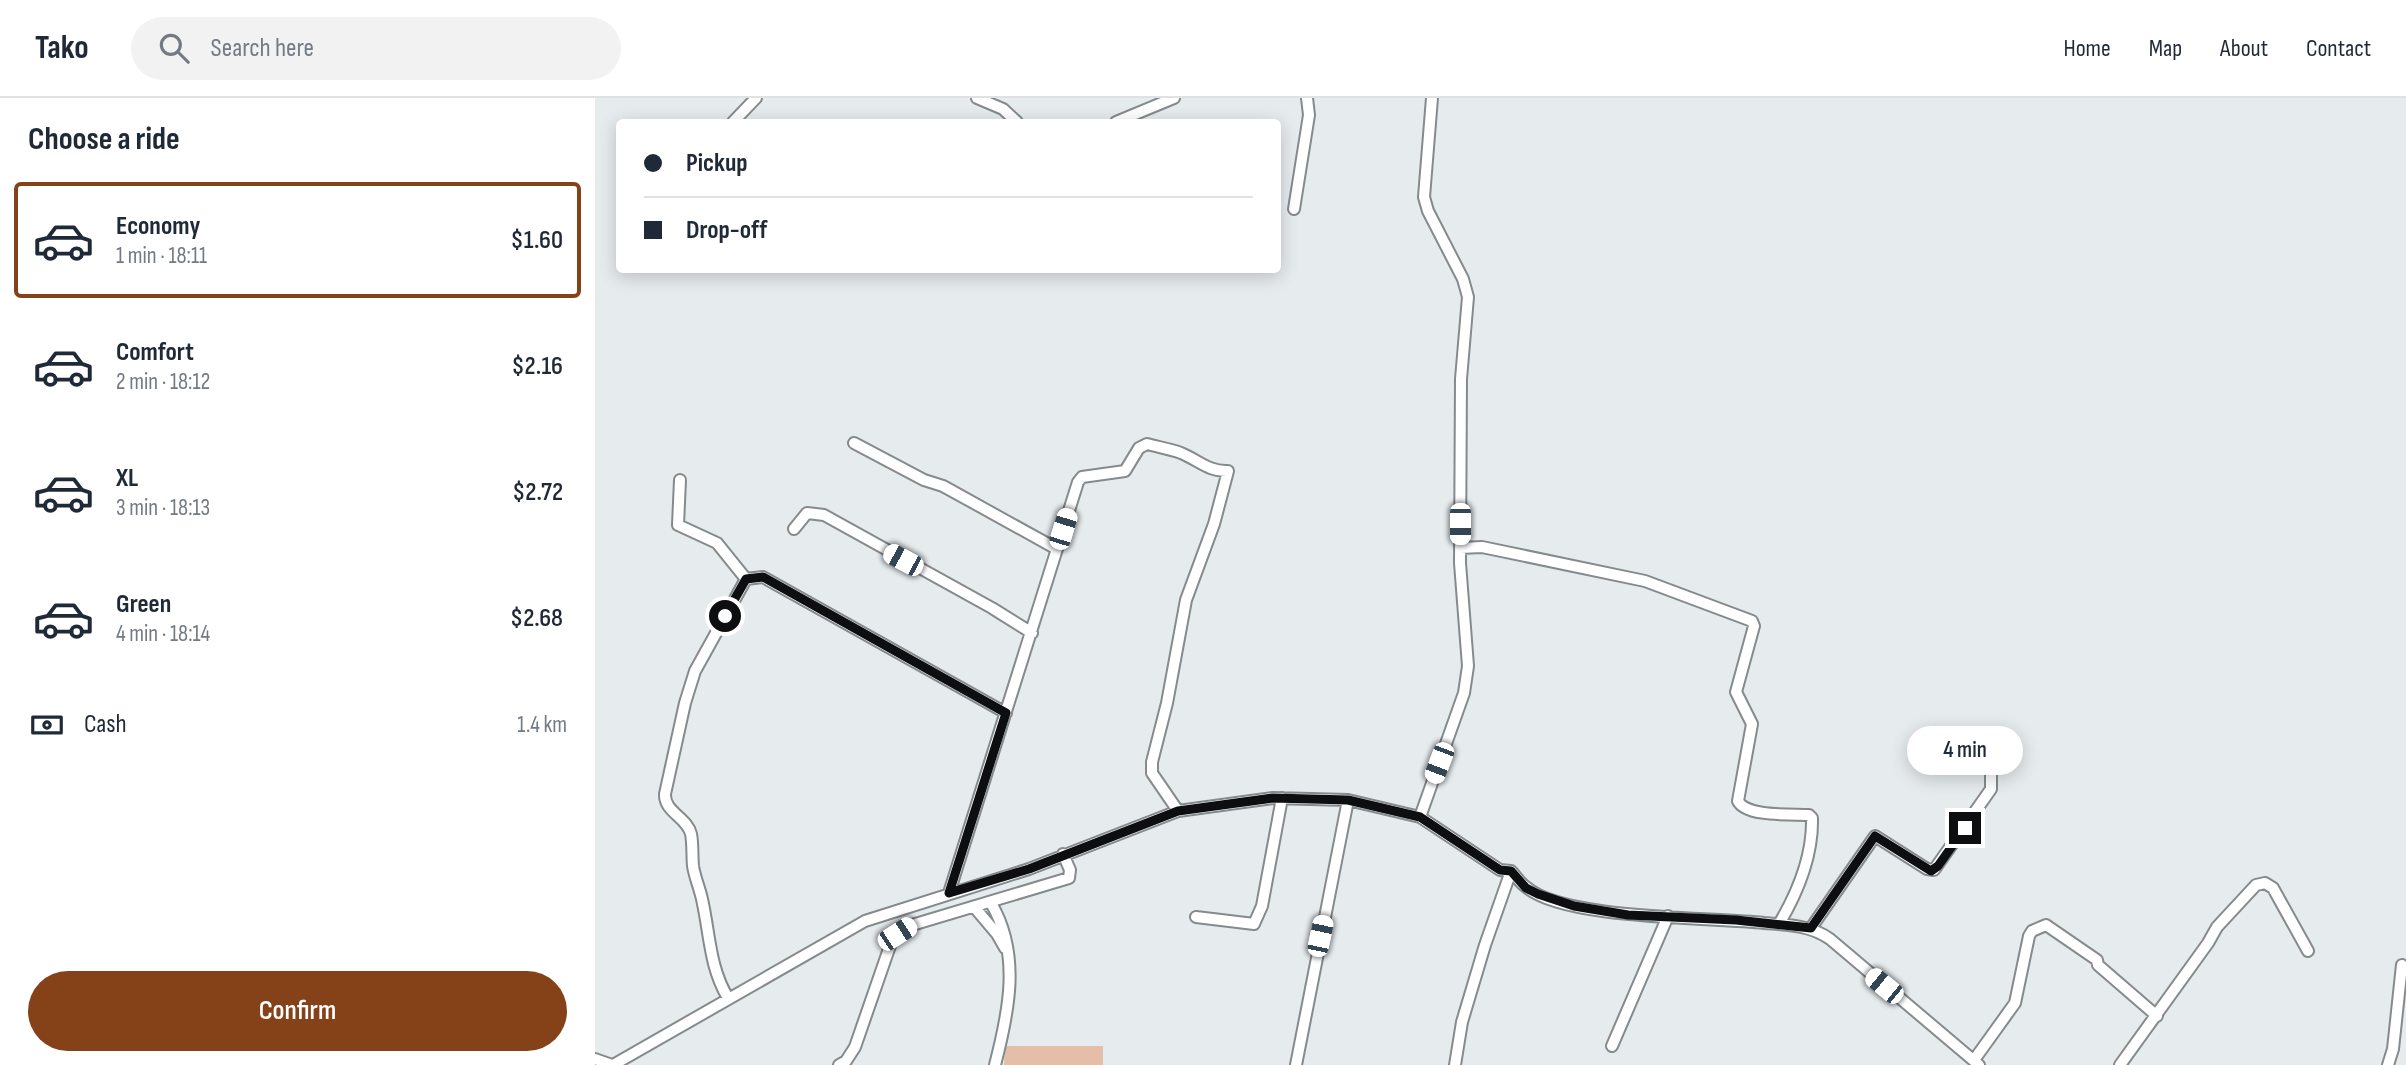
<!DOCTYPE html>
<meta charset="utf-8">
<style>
body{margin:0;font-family:"Sofia Sans Condensed",sans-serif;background:#f2f2f3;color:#1f2937;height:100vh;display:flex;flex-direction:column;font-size:26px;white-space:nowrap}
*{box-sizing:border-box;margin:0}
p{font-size:23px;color:#747a83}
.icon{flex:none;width:38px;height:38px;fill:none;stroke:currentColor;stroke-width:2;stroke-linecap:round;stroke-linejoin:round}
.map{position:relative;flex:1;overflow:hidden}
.panel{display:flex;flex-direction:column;background:#fff;width:595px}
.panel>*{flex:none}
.guide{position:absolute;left:21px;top:21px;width:665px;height:154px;border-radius:7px;box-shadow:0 4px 18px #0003;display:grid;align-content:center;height:154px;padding:0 28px;background:#fff}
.end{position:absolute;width:32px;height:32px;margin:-16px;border:9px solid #0d0e0f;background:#fff;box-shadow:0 0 0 4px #fff}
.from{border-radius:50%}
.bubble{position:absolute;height:49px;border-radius:24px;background:#fff;box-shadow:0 4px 18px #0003;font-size:23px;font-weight:600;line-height:49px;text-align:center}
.car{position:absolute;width:21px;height:42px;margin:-21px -10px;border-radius:9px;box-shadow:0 0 5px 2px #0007;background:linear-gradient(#fff 24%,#345 0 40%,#fff 0 76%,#345 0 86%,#fff 0)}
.guide b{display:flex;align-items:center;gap:24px;height:66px;font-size:26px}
.guide b+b{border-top:2px solid #e0e1e3}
.guide i{width:18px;height:18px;background:#1f2937}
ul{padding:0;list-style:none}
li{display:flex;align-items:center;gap:21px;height:116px;margin:0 14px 10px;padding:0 14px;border:4px solid transparent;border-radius:7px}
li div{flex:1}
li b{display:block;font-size:26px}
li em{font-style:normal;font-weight:600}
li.on{border-color:#854117}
li>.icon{width:63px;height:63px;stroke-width:1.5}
h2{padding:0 28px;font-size:32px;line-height:84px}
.pay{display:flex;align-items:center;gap:18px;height:77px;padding:0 28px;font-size:26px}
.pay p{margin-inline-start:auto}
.primary-button{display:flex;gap:14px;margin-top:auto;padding:14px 28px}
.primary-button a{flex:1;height:80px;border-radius:42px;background:#854117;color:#fff;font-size:28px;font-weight:600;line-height:80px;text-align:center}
header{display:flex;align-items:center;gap:42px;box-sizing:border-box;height:98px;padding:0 35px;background:#fff;border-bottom:2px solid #e0e1e3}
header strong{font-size:33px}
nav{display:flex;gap:38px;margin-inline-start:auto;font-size:24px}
.search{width:490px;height:63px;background:#f2f2f3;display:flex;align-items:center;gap:18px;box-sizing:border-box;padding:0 24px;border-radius:38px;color:#747a83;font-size:26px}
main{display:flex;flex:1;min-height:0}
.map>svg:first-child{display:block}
</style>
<header>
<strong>Tako</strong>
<div class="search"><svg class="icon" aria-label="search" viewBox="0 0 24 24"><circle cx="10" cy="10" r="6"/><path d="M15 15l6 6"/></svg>Search here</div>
<nav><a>Home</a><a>Map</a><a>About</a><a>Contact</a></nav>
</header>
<main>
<section class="panel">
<h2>Choose a ride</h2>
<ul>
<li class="on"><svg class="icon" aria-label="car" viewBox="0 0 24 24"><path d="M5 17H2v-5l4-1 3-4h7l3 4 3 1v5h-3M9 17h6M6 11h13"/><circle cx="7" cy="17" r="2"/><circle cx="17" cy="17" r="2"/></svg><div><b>Economy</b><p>1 min · 18:11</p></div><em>$1.60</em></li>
<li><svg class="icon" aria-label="car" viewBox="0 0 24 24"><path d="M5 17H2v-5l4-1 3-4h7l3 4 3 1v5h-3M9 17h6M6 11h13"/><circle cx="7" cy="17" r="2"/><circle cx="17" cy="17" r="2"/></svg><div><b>Comfort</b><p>2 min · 18:12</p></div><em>$2.16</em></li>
<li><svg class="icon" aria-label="car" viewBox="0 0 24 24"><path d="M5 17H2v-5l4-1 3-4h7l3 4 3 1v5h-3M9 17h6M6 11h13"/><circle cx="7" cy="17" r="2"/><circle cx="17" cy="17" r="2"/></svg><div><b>XL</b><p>3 min · 18:13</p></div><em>$2.72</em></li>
<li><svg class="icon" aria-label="car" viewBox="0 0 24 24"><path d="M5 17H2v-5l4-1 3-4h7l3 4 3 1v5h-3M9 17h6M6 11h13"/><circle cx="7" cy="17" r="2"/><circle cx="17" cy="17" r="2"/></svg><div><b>Green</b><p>4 min · 18:14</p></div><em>$2.68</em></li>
</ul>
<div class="pay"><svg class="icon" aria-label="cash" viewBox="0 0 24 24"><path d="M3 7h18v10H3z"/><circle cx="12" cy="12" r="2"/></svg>Cash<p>1.4 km</p></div>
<div class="primary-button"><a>Confirm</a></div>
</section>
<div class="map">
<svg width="1811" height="967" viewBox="0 0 1811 967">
<rect width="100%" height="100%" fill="#e6ebee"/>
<!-- green -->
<path fill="#e5beaa" d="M410,948H508V967H409Z"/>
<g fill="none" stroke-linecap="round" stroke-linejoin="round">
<!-- minor casing -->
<g stroke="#858a8d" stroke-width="14">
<path id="minor" d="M382,0L408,11L422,24
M138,24L161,0
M521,24L579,0
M699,111L714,17L712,0
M259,345L329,382L348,388L462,451
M85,382L83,427L122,445L151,481
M199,431L212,415L229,417L397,510L437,535
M865,450L887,449L1050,483L1157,523L1159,528L1141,594L1157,626L1143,703C1151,719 1196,716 1214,717L1217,720C1218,758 1203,794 1184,826
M825,719L869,595L873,568L865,465L866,281L873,199L868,181L833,113L829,99L837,0
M354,795L483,384L487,379L530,373L544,350L552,346C563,349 575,351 586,355C603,362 614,374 633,373L619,426L591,502L572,605L557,664V675L583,713
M396,805C426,856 414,913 400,967
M380,810L402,836L410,850
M601,819L659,826L667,808L687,700
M1216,830L1280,738L1332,771L1339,772L1396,691V671
M133,900C115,870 115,839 108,806C106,793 100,781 98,768C97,757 98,746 96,736C92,719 69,714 70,696L90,605L100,573L151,481L168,479L411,615
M1017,948L1073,818
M0,961L17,967
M1379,962L1420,905L1434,838L1437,833L1451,827L1502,862L1503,867L1562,918
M18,967L270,823L434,771L583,713L678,700L753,702L825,719L905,772L916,773C921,778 925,785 931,789C969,822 1115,819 1169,825C1193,827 1215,827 1235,841L1384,967
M244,967L251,963L260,949L296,845L302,836L317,827L474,780L475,772L468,756
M701,967L753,702
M860,967L867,924L890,847L916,773
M1525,967L1613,845L1622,829L1661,787L1670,785L1678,790L1713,853
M1793,967L1798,951L1807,867"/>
</g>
<!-- minor -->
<use href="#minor" stroke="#fff" stroke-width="10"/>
</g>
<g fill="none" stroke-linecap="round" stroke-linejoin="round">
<!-- route -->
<path stroke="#0d0e0f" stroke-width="9" d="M130,518L151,481L168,479L411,615L354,795L434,771L583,713L678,700L753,702L825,719L905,772L916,773L931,790L943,796L979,808L1033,817L1141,822L1216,830L1280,738L1336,773L1343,768L1370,730"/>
</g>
</svg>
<i class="end from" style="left:130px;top:518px"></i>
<i class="end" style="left:1370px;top:730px"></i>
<div class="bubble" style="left:1312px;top:628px;width:116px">4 min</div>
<i class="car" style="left:865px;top:426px;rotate:180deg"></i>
<i class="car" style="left:468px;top:431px;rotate:17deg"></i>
<i class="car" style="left:308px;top:462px;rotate:298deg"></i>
<i class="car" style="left:844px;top:665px;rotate:201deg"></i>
<i class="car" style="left:302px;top:836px;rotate:57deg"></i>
<i class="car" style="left:725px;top:838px;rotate:12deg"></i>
<i class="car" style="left:1289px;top:888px;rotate:309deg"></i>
<div class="guide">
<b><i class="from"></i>Pickup</b>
<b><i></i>Drop-off</b>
</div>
</div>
</main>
